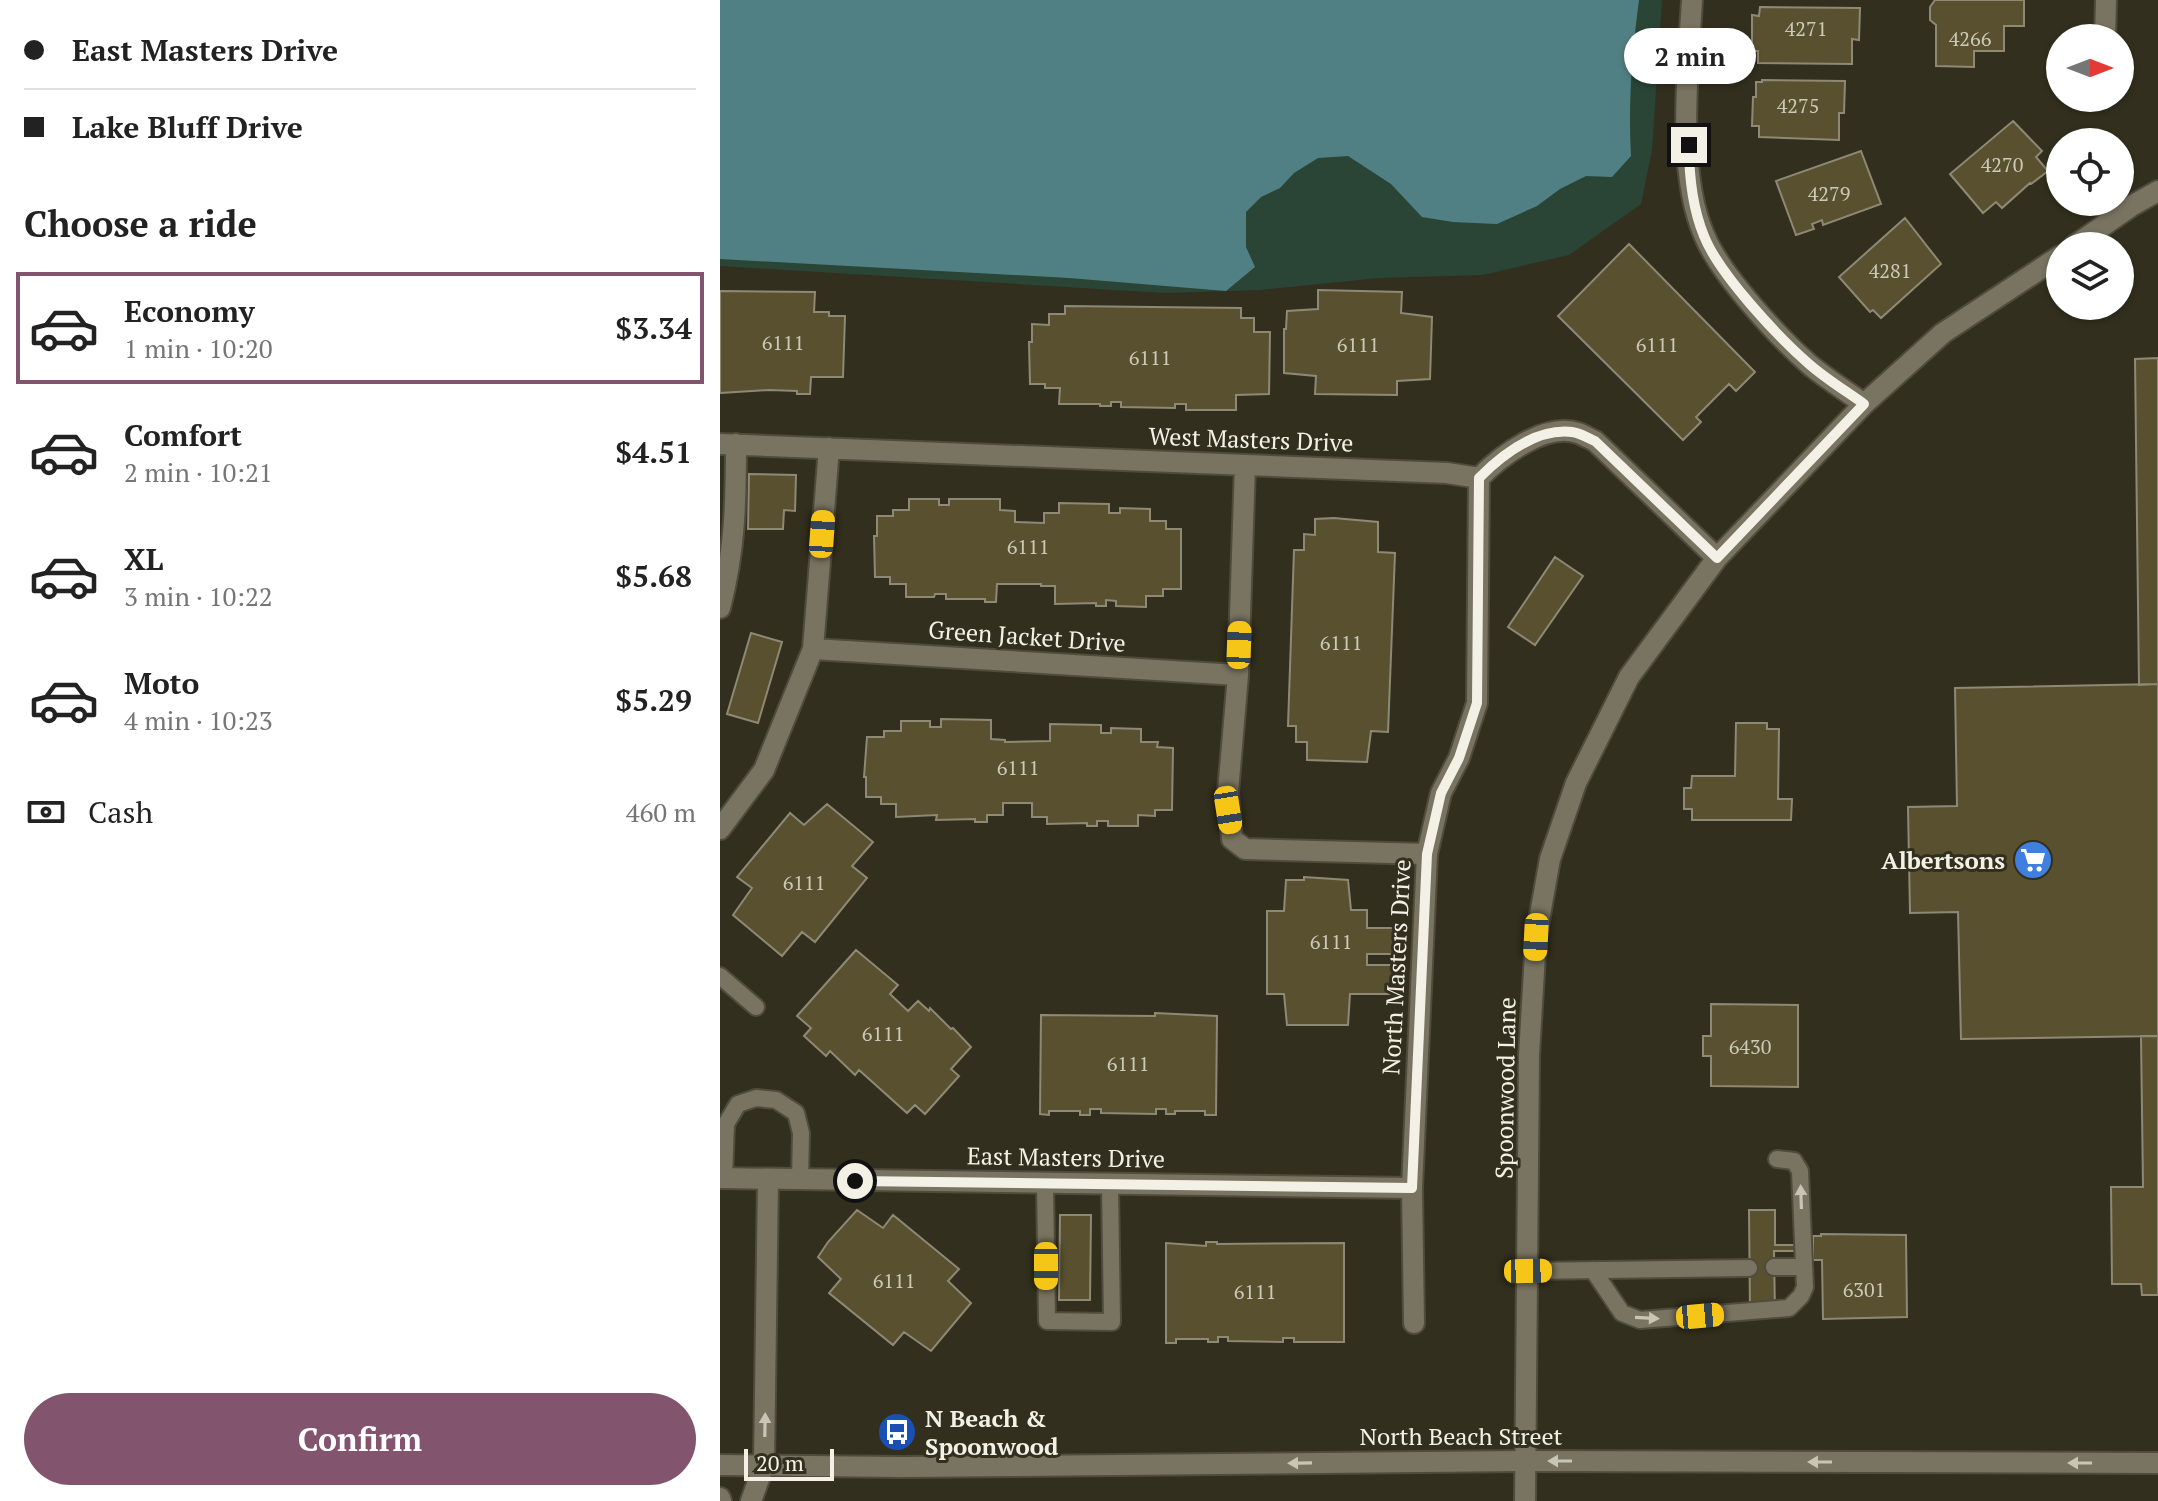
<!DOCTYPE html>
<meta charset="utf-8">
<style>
body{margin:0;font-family:"PT Serif",serif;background:#f6f6f6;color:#222;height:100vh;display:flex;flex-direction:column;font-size:30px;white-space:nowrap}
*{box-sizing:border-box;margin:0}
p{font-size:26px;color:#767676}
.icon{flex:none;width:44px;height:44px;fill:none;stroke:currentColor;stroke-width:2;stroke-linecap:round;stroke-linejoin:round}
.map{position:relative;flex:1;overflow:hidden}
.panel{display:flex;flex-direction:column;background:#fff;width:720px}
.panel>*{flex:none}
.banner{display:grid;align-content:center;height:176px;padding:0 24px;background:#fff}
.needle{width:52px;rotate:90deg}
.controls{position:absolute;left:1326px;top:24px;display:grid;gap:16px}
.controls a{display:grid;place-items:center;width:88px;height:88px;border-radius:50%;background:#fff;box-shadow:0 2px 6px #0004;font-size:40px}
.scale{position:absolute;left:24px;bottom:20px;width:90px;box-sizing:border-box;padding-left:8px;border:4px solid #f3f1e6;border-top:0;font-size:22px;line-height:28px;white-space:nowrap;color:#f3f1e6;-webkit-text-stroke:6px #332f1e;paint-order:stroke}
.end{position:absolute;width:36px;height:36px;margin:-18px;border:10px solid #f3f1e6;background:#111;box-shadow:0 0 0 4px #111}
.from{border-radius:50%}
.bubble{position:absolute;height:56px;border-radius:28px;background:#fff;box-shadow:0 2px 6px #0004;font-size:26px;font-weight:800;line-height:56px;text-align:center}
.car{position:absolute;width:24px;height:48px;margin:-24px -12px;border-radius:10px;box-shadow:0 0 6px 2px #0007;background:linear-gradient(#f5c518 24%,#345 0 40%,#f5c518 0 76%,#345 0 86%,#f5c518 0)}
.banner b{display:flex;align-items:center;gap:28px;height:76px;font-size:30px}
.banner b+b{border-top:2px solid #e0e0e0}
.banner i{width:20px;height:20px;background:#222}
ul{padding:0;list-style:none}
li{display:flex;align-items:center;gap:24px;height:112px;margin:0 16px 12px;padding:0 8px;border:4px solid transparent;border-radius:0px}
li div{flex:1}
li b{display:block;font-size:30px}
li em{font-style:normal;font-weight:800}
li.current{border-color:#82546e}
li>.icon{width:72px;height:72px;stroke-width:1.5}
h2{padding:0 24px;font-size:36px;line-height:96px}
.pay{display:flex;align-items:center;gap:20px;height:88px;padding:0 24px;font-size:30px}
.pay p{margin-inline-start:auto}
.action{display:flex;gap:16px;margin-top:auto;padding:16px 24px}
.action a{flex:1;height:92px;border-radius:48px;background:#82546e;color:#fff;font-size:32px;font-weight:800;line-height:92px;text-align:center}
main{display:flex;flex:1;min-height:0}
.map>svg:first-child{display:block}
</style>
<main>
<section class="panel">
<div class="banner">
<b><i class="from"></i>East Masters Drive</b>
<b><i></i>Lake Bluff Drive</b>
</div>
<h2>Choose a ride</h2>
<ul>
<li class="current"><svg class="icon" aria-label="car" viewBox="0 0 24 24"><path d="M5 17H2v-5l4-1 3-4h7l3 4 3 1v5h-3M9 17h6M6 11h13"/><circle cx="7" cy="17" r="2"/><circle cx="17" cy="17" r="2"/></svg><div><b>Economy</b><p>1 min · 10:20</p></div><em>$3.34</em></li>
<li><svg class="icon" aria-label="car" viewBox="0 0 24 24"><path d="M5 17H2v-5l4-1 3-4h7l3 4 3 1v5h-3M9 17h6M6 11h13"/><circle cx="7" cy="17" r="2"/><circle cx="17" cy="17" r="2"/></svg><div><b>Comfort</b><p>2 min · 10:21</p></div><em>$4.51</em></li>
<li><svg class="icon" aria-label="car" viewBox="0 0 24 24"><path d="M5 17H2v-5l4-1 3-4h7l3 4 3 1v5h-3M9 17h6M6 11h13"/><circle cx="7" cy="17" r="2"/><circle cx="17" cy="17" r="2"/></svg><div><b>XL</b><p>3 min · 10:22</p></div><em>$5.68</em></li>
<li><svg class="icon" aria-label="car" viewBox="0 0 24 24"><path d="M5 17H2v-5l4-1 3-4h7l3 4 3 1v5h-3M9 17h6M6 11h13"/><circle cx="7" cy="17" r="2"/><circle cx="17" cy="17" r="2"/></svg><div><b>Moto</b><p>4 min · 10:23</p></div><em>$5.29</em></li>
</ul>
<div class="pay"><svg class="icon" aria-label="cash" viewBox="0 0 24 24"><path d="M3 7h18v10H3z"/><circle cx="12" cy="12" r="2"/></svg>Cash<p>460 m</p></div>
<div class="action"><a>Confirm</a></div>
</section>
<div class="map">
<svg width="1438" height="1501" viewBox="0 0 1438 1501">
<rect width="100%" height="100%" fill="#332f1e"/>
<!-- green -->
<path fill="#2a4536" d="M0,0H942L932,150L921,204L849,255L762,275L659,278L539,290L445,293L0,266Z"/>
<!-- water -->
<path fill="#518084" d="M0,0H919C912,52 908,103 911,156L892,177L866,176L840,189L817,206L777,224L733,222L702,217L671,184L628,156L598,158L574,173L560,188L541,197L526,212V247L535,267L506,291L349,278L0,259Z"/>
<!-- building -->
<path fill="#59502f" stroke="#8e8975" stroke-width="2" d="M1215,0H1304V26H1284V51H1254V67L1216,66V25L1210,20V7Z
M1040,7L1140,8L1139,40L1132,39V64L1038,63V51H1032V15L1039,16Z
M1042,80L1125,81L1124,113H1119V140L1039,137V126H1032L1033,97H1036V82H1042Z
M1293,121L1322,151L1316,157L1328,171L1311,184L1310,183L1282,208L1276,202L1263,213L1230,174Z
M1141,151L1161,204L1103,225L1102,220L1092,224L1094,229L1076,235L1056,181Z
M1185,218L1221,264L1161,318L1153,310L1150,312L1119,277Z
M909,244L1035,372L1016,391L1009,384L976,417L981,422L963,440L838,316Z
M598,290L682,292L681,313L712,317L710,379L677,381V395L595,394L596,376L564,373V329H566L567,311L598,309Z
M0,291L95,292L94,312H109V316H125L123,377H91L90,394H77V391L49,390L0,393Z
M345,306L521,308V318H534V332H550L549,394L516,395V410H466V404H455V408L401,407V402H391V406H380V404H339L340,388H325V384H310L309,342H312V324L329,325V314H345Z
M1438,358V684L1419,685L1415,359Z
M29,474L76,475L75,511L64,510L63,529H28Z
M189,499H219V505H229V499H280V510L295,511V522L324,523V513H339V503L389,504V513H400V508L430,509V521H446V529H461V589H443V596H426V607L396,606V601L386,600V606H376V603L335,604V586H321V584H277L276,602H265V599H226V594H215L214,597H186V584H170V577H155L154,536H157V516H173V510H189Z
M614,518L658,522V552L675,553L668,732L651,731L647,762L587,760V742H576V726H568L574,550H584V534L595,535V519Z
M835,557L863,576L815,645L788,627Z
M31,633L62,642L38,723L7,714Z
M1438,684V1036L1241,1039L1238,912L1190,913L1188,807L1237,806L1235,688Z
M221,719L271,720V739L285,740V742L330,741V724L381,725V733H391V728L421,729V742H438L437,747L453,748L452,810H435V816L418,815V826H388V821H377V826H367V823L327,824V817H312V803H283V815H267V822H255V819L216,820L217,815L176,817V804H161V797H146V777H144L147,737H164V731H181V721H210V727H221Z
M1016,723H1047V729H1059L1058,799H1072L1071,820H972V809H964V788H971L972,776H1015Z
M107,804L153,842L132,866L147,878L95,942L82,932L62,956L13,915L32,888L17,877L70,813L84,825Z
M584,877L628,880L631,910H647V928H675V954H647V965H674V994H630L628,1025H567L564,994H547V911H564L566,880H584Z
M136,950L178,985L170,994L188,1011L198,1001L209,1011L210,1008L231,1029L233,1028L251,1047L231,1069L239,1076L205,1114L195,1105L187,1113L139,1070L135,1075L110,1051L106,1056L84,1036L91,1028L77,1016Z
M991,1004L1078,1005V1087L991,1086V1056H983V1036H991Z
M435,1013L497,1016L496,1115H485V1111H455V1114H446V1109H436V1114L381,1113V1109H370V1115H360V1111H329V1115L320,1114L321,1015L435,1016Z
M1421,1036H1438V1295H1422L1421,1284H1392L1391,1187H1423Z
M137,1210L163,1228L173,1215L239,1269L228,1281L251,1303L211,1351L184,1332L173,1345L109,1293L121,1279L98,1257L108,1242Z
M1029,1210H1055V1245H1093V1251H1054L1055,1313H1030Z
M340,1215H371L370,1300H339Z
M1101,1234L1186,1235L1187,1317L1103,1319L1102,1260H1093V1236H1101Z
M486,1242H497V1244L624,1243V1342H574V1338H563V1342L508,1341V1337H498V1342H488V1339H456V1343H446V1243L486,1246Z"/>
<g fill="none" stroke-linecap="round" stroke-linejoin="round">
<!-- lane casing -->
<g stroke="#4f4b3d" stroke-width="20">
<path id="lane" d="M0,976L36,1007
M4,1178L6,1124L18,1104L36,1098L56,1100L76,1113L81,1133L80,1180
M325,1183L327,1321L392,1322L390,1184
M1054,1267H1084
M873,1270L902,1313L920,1320L1069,1308L1081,1296L1085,1287L1080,1171L1074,1161L1057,1159
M808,1271L1029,1268"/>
</g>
<!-- street casing -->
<g stroke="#4f4b3d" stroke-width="24">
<path id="street" d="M972,0C968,70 956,173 985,237C1001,275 1058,337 1090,365C1107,379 1126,391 1144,404
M1385,38L1386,0
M1354,246L1413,205L1438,191
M0,444L727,473L759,478C781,456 825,422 858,433C864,435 870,439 875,441L997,558
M525,465L518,675L508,792L512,839L525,849L707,854
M0,608C15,550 16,503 16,444
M93,649L518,675
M0,829L44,770L93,649L109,448
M0,1178L692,1188
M694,1323L692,1188L707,854L721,793L739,758L757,703L759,478
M0,1498L1,1501
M31,1501L44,1465L48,1179
M805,1501L809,1055L816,937L830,859L856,783L909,677L997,558L1144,404L1223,333L1340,256"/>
</g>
<!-- secondary casing -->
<g stroke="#4f4b3d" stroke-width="24">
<path id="secondary" d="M0,1465L182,1467L804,1461L1438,1463"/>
</g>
<!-- lane -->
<use href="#lane" stroke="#797461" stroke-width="16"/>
<!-- street -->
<use href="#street" stroke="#797461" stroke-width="20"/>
<!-- secondary -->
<use href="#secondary" stroke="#797461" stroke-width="20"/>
</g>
<!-- one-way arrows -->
<defs><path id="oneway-solid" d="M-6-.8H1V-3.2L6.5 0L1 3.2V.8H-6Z" transform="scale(2)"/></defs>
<g fill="#c8c5b7">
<use href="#oneway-solid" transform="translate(1081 1197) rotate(-92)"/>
<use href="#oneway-solid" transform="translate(927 1318) rotate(3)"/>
<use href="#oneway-solid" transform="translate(45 1425) rotate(-89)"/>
<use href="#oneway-solid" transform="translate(840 1461) rotate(-180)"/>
<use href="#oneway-solid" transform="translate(1100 1462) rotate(-180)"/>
<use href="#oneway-solid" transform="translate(580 1463) rotate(179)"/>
<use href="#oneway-solid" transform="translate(1360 1463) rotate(-180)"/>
</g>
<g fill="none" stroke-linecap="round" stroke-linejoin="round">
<!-- route -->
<path stroke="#f3f1e6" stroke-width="10" d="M135,1181L692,1188L707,854L721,793L739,758L757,703L759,478C782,455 817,428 852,432C860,433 868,438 875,441L997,558L1144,404C1126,391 1106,379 1089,364C1058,337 999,274 984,236C972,207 969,176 969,145"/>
</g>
<!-- icons -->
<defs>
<g id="supermarket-disc" transform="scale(2)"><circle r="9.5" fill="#3f7fe0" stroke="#332f1e"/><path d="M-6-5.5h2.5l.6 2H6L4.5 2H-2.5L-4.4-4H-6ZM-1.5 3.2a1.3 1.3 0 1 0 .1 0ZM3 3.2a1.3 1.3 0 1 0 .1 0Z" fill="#fff"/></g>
<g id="bus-disc" transform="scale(2)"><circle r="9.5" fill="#1a4fb4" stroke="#332f1e"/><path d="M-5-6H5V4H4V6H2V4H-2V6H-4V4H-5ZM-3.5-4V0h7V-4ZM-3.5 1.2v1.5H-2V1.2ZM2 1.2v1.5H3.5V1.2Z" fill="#fff"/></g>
</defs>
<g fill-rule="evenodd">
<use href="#supermarket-disc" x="1313" y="860"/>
<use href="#bus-disc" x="177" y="1432"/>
</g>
<g text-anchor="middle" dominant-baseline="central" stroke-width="6" stroke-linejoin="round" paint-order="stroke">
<!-- number labels -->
<g font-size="20" fill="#ccc9b8">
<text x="1086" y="28">4271</text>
<text x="1250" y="38">4266</text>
<text x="1078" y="105">4275</text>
<text x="1282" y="164">4270</text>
<text x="1109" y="193">4279</text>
<text x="1170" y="270">4281</text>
<text x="63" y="342">6111</text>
<text x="638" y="344">6111</text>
<text x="937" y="344">6111</text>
<text x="430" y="357">6111</text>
<text x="308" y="546">6111</text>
<text x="621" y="642">6111</text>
<text x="298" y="767">6111</text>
<text x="84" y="882">6111</text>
<text x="611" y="941">6111</text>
<text x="163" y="1033">6111</text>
<text x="1030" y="1046">6430</text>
<text x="408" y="1063">6111</text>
<text x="174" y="1280">6111</text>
<text x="1144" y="1289">6301</text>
<text x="535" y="1291">6111</text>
</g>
<!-- street labels -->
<g font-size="24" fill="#f3f1e6" stroke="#332f1e">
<text transform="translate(531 439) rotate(2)">West Masters Drive</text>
<text transform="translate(307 636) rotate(4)">Green Jacket Drive</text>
<text transform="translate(676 967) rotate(-87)">North Masters Drive</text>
<text transform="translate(785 1088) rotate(-89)">Spoonwood Lane</text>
<text transform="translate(346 1157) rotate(1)">East Masters Drive</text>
<text x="741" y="1436">North Beach Street</text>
</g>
<!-- poi labels -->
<g font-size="24" font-weight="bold" fill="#f3f1e6" stroke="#332f1e" text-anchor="end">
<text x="1285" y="860">Albertsons</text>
<text x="205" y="1418" text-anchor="start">N Beach &amp;<tspan x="205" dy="28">Spoonwood</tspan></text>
</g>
</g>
</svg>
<div class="controls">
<a><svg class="needle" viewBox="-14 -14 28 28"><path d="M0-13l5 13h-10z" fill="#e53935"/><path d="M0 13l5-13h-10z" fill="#767676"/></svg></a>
<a><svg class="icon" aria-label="locate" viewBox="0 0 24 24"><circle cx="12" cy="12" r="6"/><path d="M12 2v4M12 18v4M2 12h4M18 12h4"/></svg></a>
<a><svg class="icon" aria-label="layers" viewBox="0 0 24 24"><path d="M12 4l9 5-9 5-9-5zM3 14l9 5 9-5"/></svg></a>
</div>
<div class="scale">20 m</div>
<i class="end from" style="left:135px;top:1181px"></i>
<i class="end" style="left:969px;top:145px"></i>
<div class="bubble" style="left:904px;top:28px;width:132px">2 min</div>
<i class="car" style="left:102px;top:534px;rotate:4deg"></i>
<i class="car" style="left:519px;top:645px;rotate:2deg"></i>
<i class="car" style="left:508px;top:810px;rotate:171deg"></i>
<i class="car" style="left:816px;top:937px;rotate:183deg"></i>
<i class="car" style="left:326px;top:1266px;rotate:180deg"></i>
<i class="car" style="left:808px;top:1271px;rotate:89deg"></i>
<i class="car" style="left:980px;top:1316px;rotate:85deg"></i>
</div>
</main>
